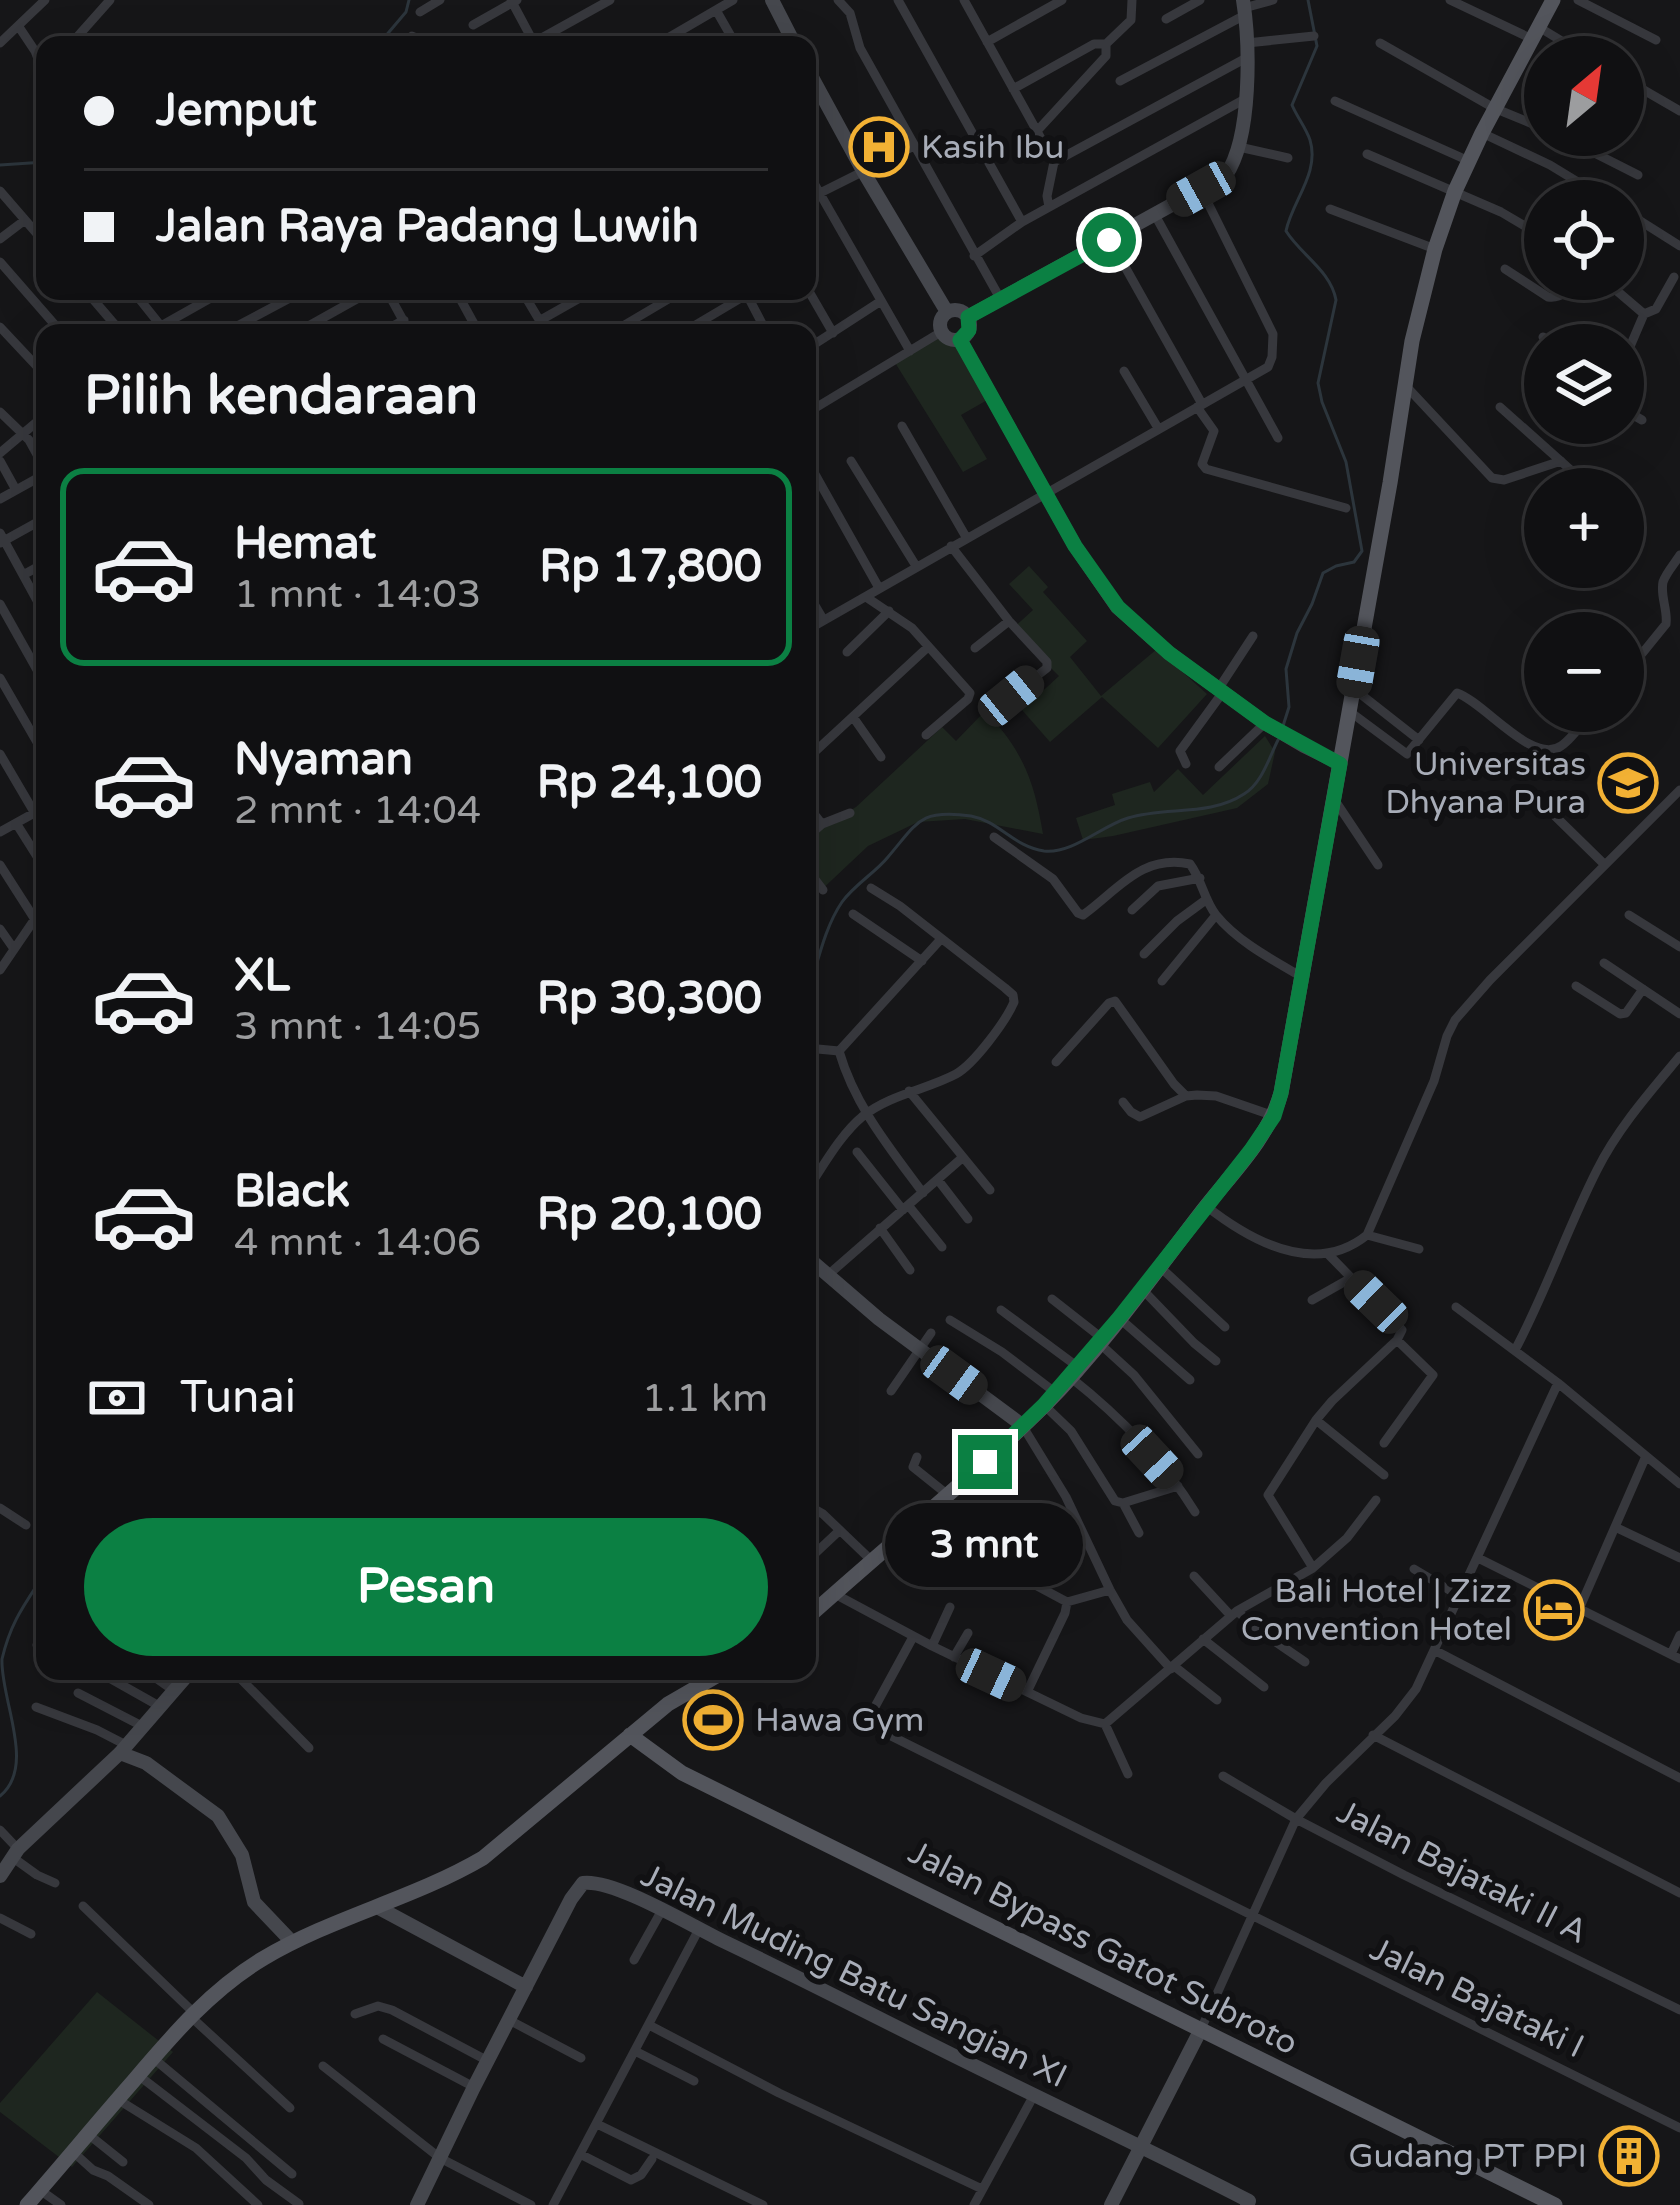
<!DOCTYPE html>
<html lang="id">
<meta charset="utf-8">
<style>
body{margin:0;font-family:"Varela Round",sans-serif;background:#1e1e20;color:#f1f3f6;height:100vh;display:flex;flex-direction:column;font-size:45px;white-space:nowrap}
*{box-sizing:border-box;margin:0}
p{font-size:39px;color:#9c9d9f}
.icon{flex:none;width:66px;height:66px;fill:none;stroke:currentColor;stroke-width:2;stroke-linecap:round;stroke-linejoin:round}
.map{position:relative;flex:1;overflow:hidden}
.panel{position:absolute;left:36px;top:324px;width:780px;height:1356px;display:flex;flex-direction:column;background:#101012;border-radius:24px;box-shadow:0 12px 48px #0002,0 0 0 3px #303032}
.panel>*{flex:none}
.hud{position:absolute;left:36px;top:36px;width:780px;height:264px;border-radius:24px;box-shadow:0 12px 48px #0002,0 0 0 3px #303032;display:grid;align-content:center;height:264px;padding:0 48px;background:#101012}
.needle{width:78px;rotate:29deg}
.fabs{position:absolute;left:1524px;top:36px;display:grid;gap:24px}
.fabs a{display:grid;place-items:center;width:120px;height:120px;border-radius:50%;background:#101012;box-shadow:0 12px 48px #0002,0 0 0 3px #303032;font-size:60px}
.end{position:absolute;width:54px;height:54px;margin:-27px;border:15px solid #0b8043;background:#fff;box-shadow:0 0 0 6px #fff}
.from{border-radius:50%}
.bubble{position:absolute;height:84px;border-radius:42px;background:#101012;box-shadow:0 12px 48px #0002,0 0 0 3px #303032;font-size:39px;font-weight:800;line-height:84px;text-align:center}
.car{position:absolute;width:36px;height:72px;margin:-36px -18px;border-radius:15px;box-shadow:0 0 9px 3px #0007;background:linear-gradient(#222 24%,#8ab4d8 0 40%,#222 0 76%,#8ab4d8 0 86%,#222 0)}
.hud b{display:flex;align-items:center;gap:42px;height:114px;font-size:45px}
.hud b+b{border-top:3px solid #303032}
.hud i{width:30px;height:30px;background:#f1f3f6}
ul{padding:0;list-style:none}
li{display:flex;align-items:center;gap:36px;height:198px;margin:0 24px 18px;padding:0 24px;border:6px solid transparent;border-radius:24px}
li div{flex:1}
li b{display:block;font-size:45px}
li em{font-style:normal;font-weight:800}
li.active{border-color:#0b8043}
li>.icon{width:108px;height:108px;stroke-width:1.5}
h2{padding:0 48px;font-size:54px;line-height:144px}
.pay{display:flex;align-items:center;gap:30px;height:132px;padding:0 48px;font-size:45px}
.pay p{margin-inline-start:auto}
.primary-button{display:flex;gap:24px;margin-top:auto;padding:24px 48px}
.primary-button a{flex:1;height:138px;border-radius:72px;background:#0b8043;color:#fff;font-size:48px;font-weight:800;line-height:138px;text-align:center}
.map>svg:first-child{display:block}
</style>
<div class="map">
<svg width="1680" height="2205" viewBox="0 0 1680 2205">
<rect width="100%" height="100%" fill="#161618"/>
<!-- green -->
<path fill="#1e261f" d="M947,330L989,399L961,415L987,459L963,472L894,361Z
M1029,566L1048,587L1043,592L1087,641L1070,657L1101,696L1157,649L1207,694L1158,748L1102,697L1050,742L1022,710L1059,676L1012,629L1033,610L1009,584Z
M985,711C1023,751 1034,780 1043,834L965,819L918,822L868,846L816,895L807,886V836L856,807L942,727L956,741Z
M1265,736L1275,752L1268,784L1237,808L1113,836L1083,840L1076,818L1115,805L1112,794L1150,782L1154,792L1178,769L1203,795Z
M97,1992L173,2052L72,2167L0,2112V2103Z"/>
<g fill="none" stroke-linecap="round" stroke-linejoin="round">
<!-- stream -->
<path stroke="#2c353c" stroke-width="3" d="M378,45L406,12L409,0
M0,165L45,162
M1283,726L1289,707L1286,669L1297,633L1312,604L1323,573L1336,566L1354,562L1362,551L1346,462L1322,402L1318,383L1336,300C1331,271 1301,255 1286,231C1292,201 1320,173 1310,140C1306,128 1297,117 1292,105L1317,46L1308,0
M807,996C817,966 824,928 842,902C855,884 875,873 888,857C918,822 919,809 971,816C999,821 1014,847 1044,851C1073,854 1101,826 1128,818C1166,806 1209,817 1244,794C1262,783 1269,758 1278,740
M0,1796C37,1766 0,1699 2,1659C11,1621 25,1604 45,1573"/>
<!-- street -->
<path stroke="#37383d" stroke-width="9" d="M511,0L534,43
M838,0L850,13L860,48L1001,300
M898,0L1022,222
M964,0L1054,162L1047,196L1049,207
M1450,0L1530,38
M1578,0L1656,40
M1244,8L1273,0
M716,10L736,45
M420,12L440,0
M1166,19L1200,0
M473,25L517,0
M1537,26L1588,57
M19,27L35,51L45,77
M412,36L432,45
M987,42L1062,0
M0,43L45,0
M1247,43L1314,36
M1380,43L1494,108L1545,129
M70,45L110,0
M529,45L610,0
M656,45L733,0
M1623,78L1680,111
M1120,81L1245,15
M1013,89L1094,44H1106
M1335,101L1469,161
M1037,131L1106,56V44L1131,20L1132,0
M1482,133L1550,165L1609,201
M1559,135L1638,175
M1239,147L1288,158
M1367,154L1501,212L1545,238
M1054,162L1248,57
M807,171L910,351
M0,191L45,243
M820,193L914,146
M1556,201L1562,191
M1330,209L1435,249
M1623,210L1680,246
M1155,215L1278,438
M0,239L25,220
M1110,240L1202,404
M974,256L1022,222L1245,99
M0,262L62,333
M1505,269L1548,297C1562,299 1568,290 1575,279
M1603,279L1644,314
M807,288L833,333
M86,291L116,326V333
M133,291L161,326
M387,291L410,333
M456,291L479,333
M522,291L547,333
M745,291L767,333
M539,321L592,291
M0,327L45,375
M157,333L161,326L223,291
M224,333L303,291
M296,333L371,291
M380,333L404,320
M611,333L682,291
M682,333L746,295
M1543,337L1558,345
M807,349L881,301
M1537,353L1545,358
M1623,363L1644,314L1656,309L1674,277
M1124,371L1158,428
M1406,386L1492,478L1504,480L1561,461
M1197,407L1214,431L1202,464L1206,469L1346,508
M1500,407L1592,489
M1623,409L1642,420
M0,412L29,440L45,469
M807,413L941,332
M902,426L966,537
M0,453L45,415
M807,460L879,588
M0,461L16,490
M851,461L916,566
M0,499L45,474
M0,533L45,615
M0,543L45,518
M951,546L1009,621L1047,662V668L1011,696
M23,575L45,563
M807,592L823,619
M866,597L912,628L970,693L968,699L926,735
M0,604L45,684
M807,630L1268,367L1272,357L1273,334L1201,189
M975,648L1009,621
M847,652L889,611
M1623,677L1666,624C1668,610 1660,596 1663,582C1666,573 1675,563 1680,555
M0,678L45,756
M1219,688L1253,636
M1354,689L1419,740
M1349,711L1407,754L1457,693C1484,702 1533,766 1561,746C1573,738 1583,722 1592,711
M853,717L881,757
M0,754L34,812
M807,759L928,647
M1186,764L1180,751L1223,692
M1219,767L1265,723
M1334,799L1378,865
M807,805L822,824L807,837
M1555,816L1604,864
M16,823L45,869
M822,824L850,813
M0,832L45,807
M994,837L1053,879L1078,913L1083,915C1118,890 1141,854 1190,864C1202,880 1204,900 1216,915C1238,942 1273,960 1302,977
M0,865L34,918
M807,869L823,890
M1132,910L1158,886L1200,878
M853,914L922,961
M1629,915L1680,947
M0,929L14,949
M1144,954L1177,921L1207,899
M1604,963L1680,1014
M0,970L45,904
M1162,981L1216,915
M1576,986L1620,1014L1626,1013L1643,989
M807,1048L839,1051
M1056,1062L1109,1003L1115,1001L1174,1084L1186,1096
M909,1091L990,1190
M1123,1102L1131,1112L1140,1117L1186,1096L1197,1095L1216,1096L1274,1116
M857,1152L903,1210
M938,1180L968,1219
M807,1190C824,1165 840,1135 863,1116C891,1094 926,1090 956,1074C974,1064 1006,1021 1014,1002L1013,995L1005,988L900,906L871,888
M923,1193C889,1147 855,1106 839,1051L941,939
M908,1205L942,1247
M1206,1206C1252,1242 1315,1277 1367,1235L1434,1081L1447,1036L1455,1020L1490,980L1680,790
M880,1228L910,1270
M1367,1235L1419,1249
M1160,1267L1225,1327
M828,1275L962,1158
M1142,1289L1194,1343L1216,1361
M1052,1299L1103,1339
M1312,1300L1351,1278
M1456,1307L1558,1383L1680,1484
M1001,1310L1078,1367
M1119,1318L1190,1380
M950,1320L1002,1352L1056,1393
M1099,1343L1134,1375L1198,1454
M1515,1350C1546,1292 1567,1229 1597,1170C1618,1128 1650,1092 1680,1056
M1070,1377C1118,1415 1163,1460 1195,1512
M891,1391L931,1333
M1044,1405L1071,1431L1115,1501L1123,1503L1139,1533
M1316,1420L1384,1475
M1022,1425L1066,1497L1110,1590L1127,1620L1171,1669
M1384,1443L1433,1375L1397,1340
M917,1457L913,1467L948,1495
M1123,1503L1178,1486
M807,1505L823,1514L871,1560
M0,1508L26,1525
M1615,1527L1680,1558
M964,1547L1067,1602L1110,1590
M1478,1558L1680,1659
M807,1561L840,1530
M1313,1568L1268,1495L1316,1420L1332,1401L1397,1340L1402,1330L1329,1255
M1414,1569L1461,1597
M1010,1574L1033,1535L1019,1526
M1194,1576L1231,1616
M833,1593L932,1646L1081,1718L1105,1724L1237,1611L1313,1568L1347,1538L1376,1500
M1580,1607L1646,1456
M1237,1611L1257,1629L1305,1662
M913,1637L871,1714L872,1724L875,1728L1680,2128
M1203,1639L1264,1687
M37,1645L45,1648
M932,1646L950,1607
M1436,1651L1680,1778
M1671,1654L1680,1635
M954,1657L968,1633
M1174,1666L1217,1700
M97,1671L159,1706
M146,1671L173,1690
M233,1671L309,1748
M1027,1692L1065,1613L1067,1602
M78,1693L142,1726
M36,1707L97,1730L126,1745
M1105,1724L1128,1774
M1373,1735L1680,1893
M1223,1776L1296,1819L1404,1875L1680,2010
M0,1830L18,1849
M12,1857L37,1875L55,1883
M83,1906L193,2012
M0,1918L31,1934
M634,1960L662,1910
M355,2014L378,2006L392,2010L488,2061
M190,2016L290,2108
M509,2020L581,2058
M649,2025L779,2093L982,2189
M1201,2029L1296,1819L1326,1783L1395,1716L1416,1689L1558,1383
M383,2039L474,2087
M635,2051L694,2081
M153,2058L292,2174
M323,2066L440,2158L531,2205
M138,2075L246,2158L266,2180L299,2204
M117,2099L196,2148L258,2205
M597,2124L763,2205
M88,2134L123,2162
M72,2151L93,2170L108,2176L149,2205
M580,2154L631,2180L641,2175L652,2159
M40,2190L61,2205
M553,2205L699,1929
M974,2205L1034,2095"/>
<!-- secondary -->
<path stroke="#45474d" stroke-width="14" d="M772,0L795,45
M807,68L863,171L947,312
M940 325a15 15 0 1 1 30 0a15 15 0 1 1-30 0Z
M968,317L1226,175C1252,137 1250,44 1243,0
M960,340L1075,546L1117,607L1169,653L1265,723L1304,746L1339,763
M807,1257L879,1319L1022,1425
M120,1753L146,1763L218,1816L242,1855L254,1902L292,1942
M0,1876L18,1849L120,1753L191,1671
M379,1908L526,1987
M417,2205L474,2087L571,1899L583,1883C615,1879 693,1927 725,1942C813,1984 899,2029 987,2072C1074,2115 1162,2156 1249,2201L1247,2205
M1111,2205L1201,2029"/>
<!-- primary -->
<path stroke="#53555c" stroke-width="15" d="M807,1618C886,1547 969,1480 1045,1405C1102,1347 1151,1278 1200,1214C1229,1176 1268,1140 1281,1093L1390,483L1412,341L1435,249L1455,191L1482,133L1553,0
M630,1735L682,1773L1555,2205
M27,2205C62,2165 95,2125 130,2085C170,2038 210,1990 264,1958C333,1917 413,1899 483,1858L668,1704L725,1671"/>
</g>
<g fill="none" stroke-linecap="round" stroke-linejoin="round">
<!-- route -->
<path stroke="#0b8043" stroke-width="15" d="M985,1462L1044,1405L1119,1318L1251,1150L1274,1116L1281,1093L1340,764L1265,723L1169,653L1118,607L1075,546L960,340L969,330L968,317L1109,240"/>
</g>
<!-- icons -->
<defs>
<g id="hospital-ring" transform="scale(3)"><circle r="9.5" fill="#111113" stroke="#f2b134" stroke-width="1.5"/><path d="M-5-5h3v3.5h4V-5h3V5h-3V1.5h-4V5h-3Z" fill="#f2b134"/></g>
<g id="university-ring" transform="scale(3)"><circle r="9.5" fill="#111113" stroke="#f2b134" stroke-width="1.5"/><path d="M0-5L7-2L0 1L-7-2ZM-4 1L0 2.5L4 1V4Q0 6-4 4Z" fill="#f2b134"/></g>
<g id="hotel-ring" transform="scale(3)"><circle r="9.5" fill="#111113" stroke="#f2b134" stroke-width="1.5"/><path d="M-6-4.5h1.5V1H6V5H4.5V3h-9V5H-6ZM-4 0a1.8 1.8 0 1 1 3.6 0ZM.5 0V-2.5h3Q6-2.5 6 0Z" fill="#f2b134"/></g>
<g id="stadium-ring" transform="scale(3)"><circle r="9.5" fill="#111113" stroke="#f2b134" stroke-width="1.5"/><path d="M0-5a6.5 5 0 1 0 0 10a6.5 5 0 1 0 0-10ZM-3.5-1.8h7v3.6h-7Z" fill="#f2b134"/></g>
<g id="building-ring" transform="scale(3)"><circle r="9.5" fill="#111113" stroke="#f2b134" stroke-width="1.5"/><path d="M-4-6H4V6H1V3H-1V6H-4ZM-2.5-4.3h1.7v1.8h-1.7ZM.8-4.3h1.7v1.8H.8ZM-2.5-1h1.7V.8h-1.7ZM.8-1h1.7V.8H.8Z" fill="#f2b134"/></g>
</defs>
<g fill-rule="evenodd">
<use href="#hospital-ring" x="879" y="147"/>
<use href="#university-ring" x="1628" y="783"/>
<use href="#hotel-ring" x="1554" y="1610"/>
<use href="#stadium-ring" x="713" y="1720"/>
<use href="#building-ring" x="1629" y="2156"/>
</g>
<g text-anchor="middle" dominant-baseline="central" stroke-width="12" stroke-linejoin="round" paint-order="stroke">
<!-- poi labels -->
<g font-size="33" fill="#a8adb8" stroke="#111113" text-anchor="end">
<text x="921" y="147" text-anchor="start">Kasih Ibu</text>
<text x="1586" y="764">Universitas<tspan x="1586" dy="38">Dhyana Pura</tspan></text>
<text x="1512" y="1591">Bali Hotel | Zizz<tspan x="1512" dy="38">Convention Hotel</tspan></text>
<text x="755" y="1720" text-anchor="start">Hawa Gym</text>
<text x="1587" y="2156">Gudang PT PPI</text>
</g>
<!-- street labels -->
<g font-size="33" fill="#a8adb8" stroke="#111113">
<text transform="translate(1462 1872) rotate(27)">Jalan Bajataki II A</text>
<text transform="translate(1103 1948) rotate(27)">Jalan Bypass Gatot Subroto</text>
<text transform="translate(854 1976) rotate(26)">Jalan Muding Batu Sangian XI</text>
<text transform="translate(1477 1998) rotate(26)">Jalan Bajataki I</text>
</g>
</g>
</svg>
<div class="fabs">
<a><svg class="needle" viewBox="-14 -14 28 28"><path d="M0-13l5 13h-10z" fill="#e53935"/><path d="M0 13l5-13h-10z" fill="#9c9d9f"/></svg></a>
<a><svg class="icon" aria-label="locate" viewBox="0 0 24 24"><circle cx="12" cy="12" r="6"/><path d="M12 2v4M12 18v4M2 12h4M18 12h4"/></svg></a>
<a><svg class="icon" aria-label="layers" viewBox="0 0 24 24"><path d="M12 4l9 5-9 5-9-5zM3 14l9 5 9-5"/></svg></a>
<a>+</a>
<a>−</a>
</div>
<i class="end from" style="left:1109px;top:240px"></i>
<i class="end" style="left:985px;top:1462px"></i>
<div class="bubble" style="left:885px;top:1503px;width:198px">3 mnt</div>
<i class="car" style="left:1201px;top:189px;rotate:241deg"></i>
<i class="car" style="left:1358px;top:662px;rotate:190deg"></i>
<i class="car" style="left:1011px;top:696px;rotate:51deg"></i>
<i class="car" style="left:1376px;top:1302px;rotate:314deg"></i>
<i class="car" style="left:954px;top:1375px;rotate:126deg"></i>
<i class="car" style="left:1152px;top:1457px;rotate:137deg"></i>
<i class="car" style="left:991px;top:1675px;rotate:115deg"></i>
<div class="hud">
<b><i class="from"></i>Jemput</b>
<b><i></i>Jalan Raya Padang Luwih</b>
</div>
<section class="panel">
<h2>Pilih kendaraan</h2>
<ul>
<li class="active"><svg class="icon" aria-label="car" viewBox="0 0 24 24"><path d="M5 17H2v-5l4-1 3-4h7l3 4 3 1v5h-3M9 17h6M6 11h13"/><circle cx="7" cy="17" r="2"/><circle cx="17" cy="17" r="2"/></svg><div><b>Hemat</b><p>1 mnt · 14:03</p></div><em>Rp 17,800</em></li>
<li><svg class="icon" aria-label="car" viewBox="0 0 24 24"><path d="M5 17H2v-5l4-1 3-4h7l3 4 3 1v5h-3M9 17h6M6 11h13"/><circle cx="7" cy="17" r="2"/><circle cx="17" cy="17" r="2"/></svg><div><b>Nyaman</b><p>2 mnt · 14:04</p></div><em>Rp 24,100</em></li>
<li><svg class="icon" aria-label="car" viewBox="0 0 24 24"><path d="M5 17H2v-5l4-1 3-4h7l3 4 3 1v5h-3M9 17h6M6 11h13"/><circle cx="7" cy="17" r="2"/><circle cx="17" cy="17" r="2"/></svg><div><b>XL</b><p>3 mnt · 14:05</p></div><em>Rp 30,300</em></li>
<li><svg class="icon" aria-label="car" viewBox="0 0 24 24"><path d="M5 17H2v-5l4-1 3-4h7l3 4 3 1v5h-3M9 17h6M6 11h13"/><circle cx="7" cy="17" r="2"/><circle cx="17" cy="17" r="2"/></svg><div><b>Black</b><p>4 mnt · 14:06</p></div><em>Rp 20,100</em></li>
</ul>
<div class="pay"><svg class="icon" aria-label="cash" viewBox="0 0 24 24"><path d="M3 7h18v10H3z"/><circle cx="12" cy="12" r="2"/></svg>Tunai<p>1.1 km</p></div>
<div class="primary-button"><a>Pesan</a></div>
</section>
</div>
